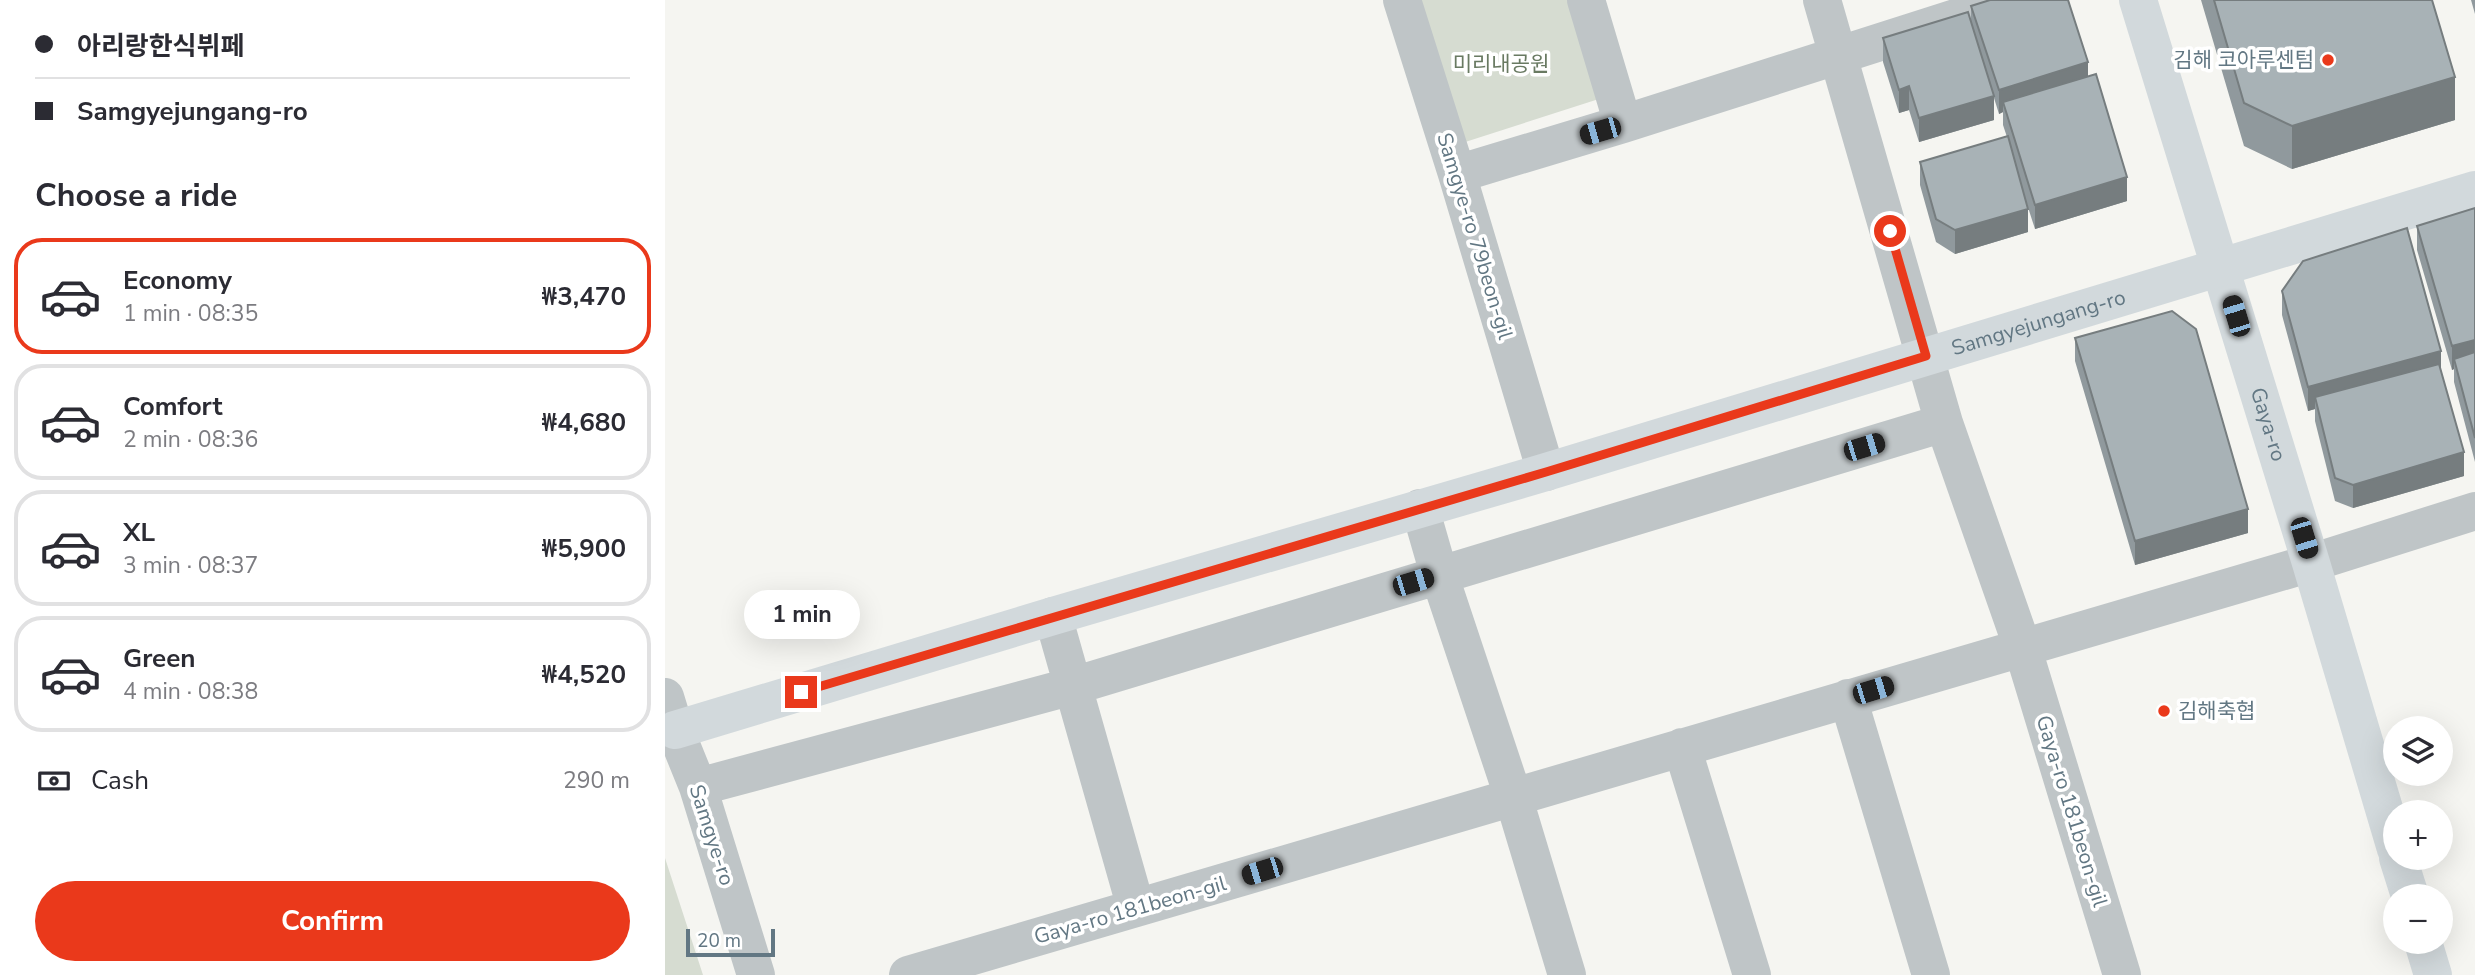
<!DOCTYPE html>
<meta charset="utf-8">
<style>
body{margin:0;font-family:"Nunito Sans","Noto Sans KR",sans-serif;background:#f7f7f7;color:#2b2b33;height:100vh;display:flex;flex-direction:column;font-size:26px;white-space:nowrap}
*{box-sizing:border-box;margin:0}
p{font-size:23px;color:#7c7c81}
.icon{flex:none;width:38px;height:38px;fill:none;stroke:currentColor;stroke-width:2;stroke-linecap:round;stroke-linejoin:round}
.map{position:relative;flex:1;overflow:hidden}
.details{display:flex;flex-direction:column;background:#fff;width:665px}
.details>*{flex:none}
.banner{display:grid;align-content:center;height:154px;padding:0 35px;background:#fff}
.fabs{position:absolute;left:1718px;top:716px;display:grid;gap:14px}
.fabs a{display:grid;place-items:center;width:70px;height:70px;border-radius:50%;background:#fff;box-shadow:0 7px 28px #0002;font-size:35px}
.scale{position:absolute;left:21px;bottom:18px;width:89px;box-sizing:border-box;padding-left:7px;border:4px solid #627783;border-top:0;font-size:19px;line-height:24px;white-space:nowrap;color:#627783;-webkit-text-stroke:5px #fff;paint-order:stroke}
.end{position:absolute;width:32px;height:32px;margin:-16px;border:9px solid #ea391b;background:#fff;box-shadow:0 0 0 4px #fff}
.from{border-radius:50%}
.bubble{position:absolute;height:49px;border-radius:24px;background:#fff;box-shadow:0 7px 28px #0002;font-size:23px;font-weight:700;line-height:49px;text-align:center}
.car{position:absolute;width:21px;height:42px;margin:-21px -10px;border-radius:9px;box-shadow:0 0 5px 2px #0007;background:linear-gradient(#222 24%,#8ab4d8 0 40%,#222 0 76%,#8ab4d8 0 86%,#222 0)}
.banner b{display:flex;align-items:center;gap:24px;height:66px;font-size:26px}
.banner b+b{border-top:2px solid #e1e1e2}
.banner i{width:18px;height:18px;background:#2b2b33}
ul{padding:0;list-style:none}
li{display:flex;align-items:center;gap:21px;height:116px;margin:0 14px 10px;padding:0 21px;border:4px solid #e1e1e2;border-radius:28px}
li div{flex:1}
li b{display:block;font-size:26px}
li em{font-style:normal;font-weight:700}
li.current{border-color:#ea391b}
li>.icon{width:63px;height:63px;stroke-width:1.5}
h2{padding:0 35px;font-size:32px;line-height:84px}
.pay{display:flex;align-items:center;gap:18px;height:77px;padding:0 35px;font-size:26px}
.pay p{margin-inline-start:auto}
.button{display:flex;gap:14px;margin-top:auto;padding:14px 35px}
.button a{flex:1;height:80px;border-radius:42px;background:#ea391b;color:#fff;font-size:28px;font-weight:700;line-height:80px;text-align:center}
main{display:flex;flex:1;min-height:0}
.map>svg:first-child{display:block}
</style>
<main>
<section class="details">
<div class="banner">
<b><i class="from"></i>아리랑한식뷔페</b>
<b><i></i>Samgyejungang-ro</b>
</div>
<h2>Choose a ride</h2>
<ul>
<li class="current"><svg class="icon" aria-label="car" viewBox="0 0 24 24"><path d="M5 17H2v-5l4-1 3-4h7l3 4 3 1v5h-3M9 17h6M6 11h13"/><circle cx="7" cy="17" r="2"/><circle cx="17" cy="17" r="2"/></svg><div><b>Economy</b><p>1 min · 08:35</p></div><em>₩3,470</em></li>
<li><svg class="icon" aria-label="car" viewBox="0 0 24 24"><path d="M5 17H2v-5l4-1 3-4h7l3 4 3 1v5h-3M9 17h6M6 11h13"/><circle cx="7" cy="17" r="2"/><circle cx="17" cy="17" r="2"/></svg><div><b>Comfort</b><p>2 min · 08:36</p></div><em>₩4,680</em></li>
<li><svg class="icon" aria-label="car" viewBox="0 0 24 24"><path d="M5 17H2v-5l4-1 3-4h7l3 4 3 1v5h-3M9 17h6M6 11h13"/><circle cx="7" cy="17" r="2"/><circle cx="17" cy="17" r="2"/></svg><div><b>XL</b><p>3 min · 08:37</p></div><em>₩5,900</em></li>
<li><svg class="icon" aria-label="car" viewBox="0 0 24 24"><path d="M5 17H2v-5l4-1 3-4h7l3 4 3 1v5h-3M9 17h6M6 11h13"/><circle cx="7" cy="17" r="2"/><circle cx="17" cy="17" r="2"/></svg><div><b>Green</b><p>4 min · 08:38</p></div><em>₩4,520</em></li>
</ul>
<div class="pay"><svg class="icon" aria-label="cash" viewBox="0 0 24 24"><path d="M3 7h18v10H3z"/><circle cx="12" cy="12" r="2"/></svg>Cash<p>290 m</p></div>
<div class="button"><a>Confirm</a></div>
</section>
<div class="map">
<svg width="1810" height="975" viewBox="0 0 1810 975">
<rect width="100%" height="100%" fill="#f5f5f1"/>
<!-- green -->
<path fill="#d6dcd1" d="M749,0H913L940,97L794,144Z
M0,858L38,975H0Z"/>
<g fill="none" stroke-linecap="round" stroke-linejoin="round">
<!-- minor -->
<path stroke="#bfc5c7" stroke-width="38" d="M737,0L792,174L881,472
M921,0L958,124
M1157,0L1279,423L1357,646L1457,975
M792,174L958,124L1347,0
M755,508L774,574L848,796L902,975
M388,616L471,908
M0,697L10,730L33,787L91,975
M1183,698L1266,975
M1017,747L1087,975
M33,787L408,686L1279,423
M243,975L1646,563L1810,511"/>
<!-- major -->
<g stroke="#d2d9dc" stroke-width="38">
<path id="s1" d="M1473,0L1646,563L1731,849"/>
<path id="s2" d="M10,730L388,616L881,472L1810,190"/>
<path d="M1733,858L1745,896"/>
<path d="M1758,942L1768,975"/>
</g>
</g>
<!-- wall -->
<path fill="#90999d" d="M1536,0H1767L1790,120L1627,169L1579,146Z
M1806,0H1810V14Z
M1306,6L1423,76L1462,201L1370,229L1359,195L1363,232L1290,254L1271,242L1255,185V162L1342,137L1338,125V112L1334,114L1329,98V120L1254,142L1244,110L1234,113L1218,62V38L1306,23Z
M1810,208V462L1789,382V369L1787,370L1752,250V226Z
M1617,291L1776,370L1799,476L1688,508L1670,501L1650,421V409L1643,411L1617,315Z
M1410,338L1583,533L1470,565L1410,361Z"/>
<!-- shaded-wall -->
<path fill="#767d7f" d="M1423,62V85L1338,102V112L1334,114V90Z
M1790,77V120L1627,169V126Z
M1244,86V110L1234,113V90Z
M1329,96V120L1254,142V118Z
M1462,177V201L1370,229V205Z
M1363,209V232L1290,254V230Z
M1810,340V363L1789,359V369L1787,370V346Z
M1776,351V375L1650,397V409L1643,411V387Z
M1799,452V476L1688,508V485Z
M1583,509V533L1470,565V541Z"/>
<!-- building -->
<path fill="#a8b2b6" stroke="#767d7f" stroke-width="2" d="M1325,0H1403L1423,62L1334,90L1306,6Z
M1549,0H1767L1790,77L1627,126L1579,103Z
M1303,12L1329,96L1254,118L1244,86L1234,90L1218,38Z
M1431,74L1462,177L1370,205L1338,102Z
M1343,136L1363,209L1290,230L1271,219L1255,162Z
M1810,208V340L1787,346L1752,226Z
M1742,228L1776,351L1643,387L1617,291L1638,261Z
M1507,311L1531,329L1583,509L1470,541L1410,338Z
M1810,352V438L1789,359Z
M1774,364L1799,452L1688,485L1670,478L1650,397Z"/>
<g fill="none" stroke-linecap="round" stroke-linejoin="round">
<!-- route -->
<path stroke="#ea391b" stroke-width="9" d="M136,692L881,472L1261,356L1225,231"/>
</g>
<!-- markers -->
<g fill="#ea391b" stroke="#fff" stroke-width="2.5">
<circle cx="1663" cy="60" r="7"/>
<circle cx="1499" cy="711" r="7"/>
</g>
<g text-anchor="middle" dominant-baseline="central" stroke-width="7" stroke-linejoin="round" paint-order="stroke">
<!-- poi labels -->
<g font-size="21" fill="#627783" stroke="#fff" text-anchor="end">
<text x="1649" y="60">김해 코아루센텀</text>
<text x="1513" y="711" text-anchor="start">김해축협</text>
</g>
<!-- park labels -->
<g font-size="21" fill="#697a62" stroke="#fff">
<text x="836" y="64">미리내공원</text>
</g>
<!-- street labels -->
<g font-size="21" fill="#627783" stroke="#fff">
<text transform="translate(810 236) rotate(73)">Samgye-ro 79beon-gil</text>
<text stroke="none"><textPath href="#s2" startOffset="1423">Samgyejungang-ro</textPath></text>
<text stroke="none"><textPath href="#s1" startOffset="444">Gaya-ro</textPath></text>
<text transform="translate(1407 811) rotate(73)">Gaya-ro 181beon-gil</text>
<text transform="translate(47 835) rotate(72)">Samgye-ro</text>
<text transform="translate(465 910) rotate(-16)">Gaya-ro 181beon-gil</text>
</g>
</g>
</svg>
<div class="fabs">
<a><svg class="icon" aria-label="layers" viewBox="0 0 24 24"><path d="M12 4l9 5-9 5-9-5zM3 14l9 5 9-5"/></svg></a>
<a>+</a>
<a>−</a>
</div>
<div class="scale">20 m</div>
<i class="end from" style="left:1225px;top:231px"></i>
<i class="end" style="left:136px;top:692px"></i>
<div class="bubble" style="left:79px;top:590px;width:116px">1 min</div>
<i class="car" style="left:935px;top:131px;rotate:254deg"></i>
<i class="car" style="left:1571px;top:316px;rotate:343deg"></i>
<i class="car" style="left:1199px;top:447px;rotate:73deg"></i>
<i class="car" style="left:1639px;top:538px;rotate:163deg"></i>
<i class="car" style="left:748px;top:582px;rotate:73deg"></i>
<i class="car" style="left:1208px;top:690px;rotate:73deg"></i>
<i class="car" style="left:597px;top:871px;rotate:253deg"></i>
</div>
</main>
